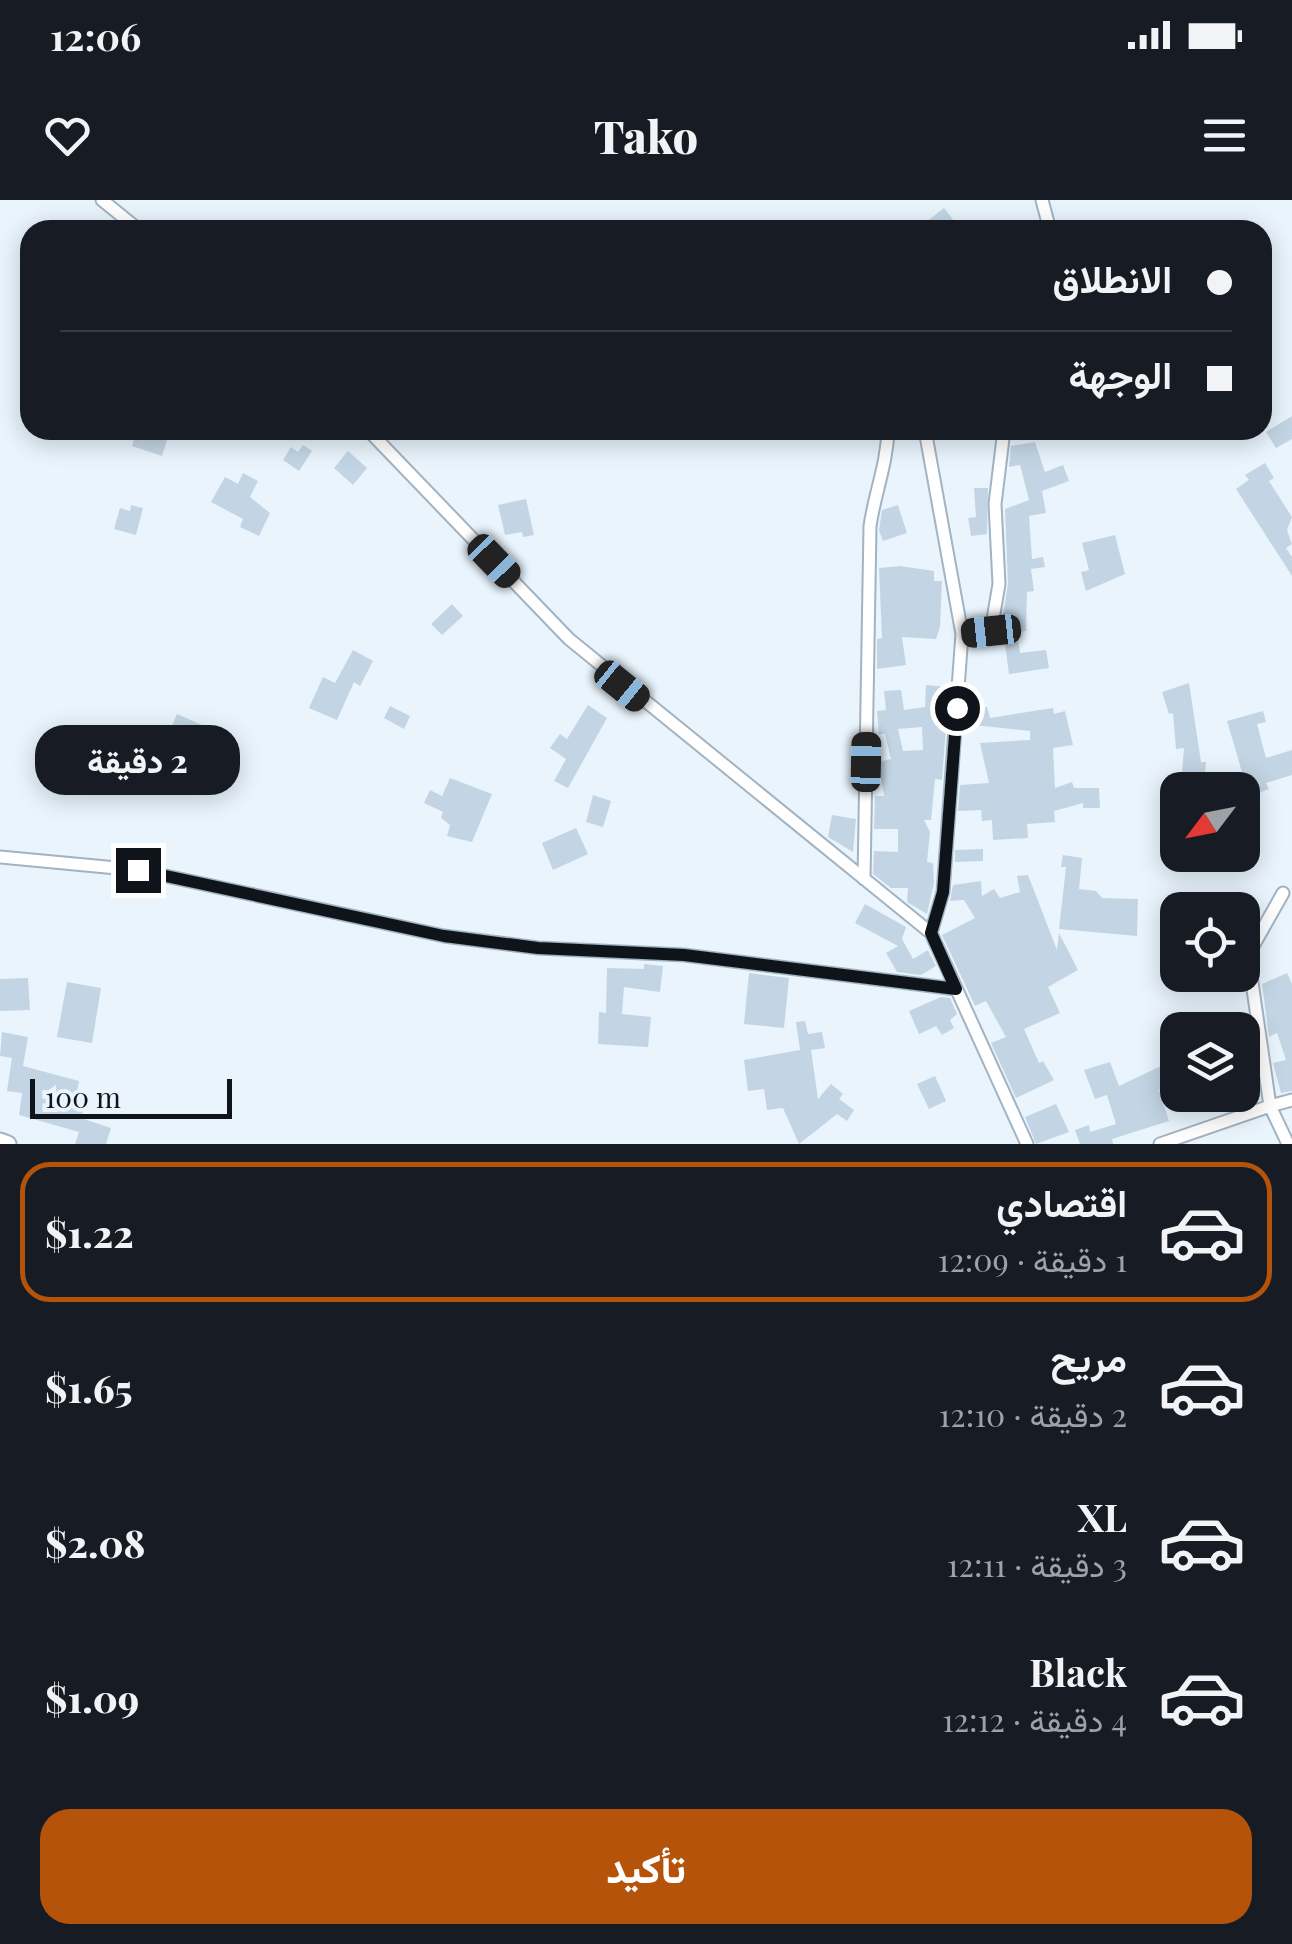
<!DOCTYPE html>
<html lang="ar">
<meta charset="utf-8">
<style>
body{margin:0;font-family:"Playfair Display",Vazirmatn,serif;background:#242831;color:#f1f3f6;direction:rtl;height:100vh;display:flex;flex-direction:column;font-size:38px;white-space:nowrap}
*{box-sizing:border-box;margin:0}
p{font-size:32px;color:#9ea1a6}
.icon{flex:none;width:55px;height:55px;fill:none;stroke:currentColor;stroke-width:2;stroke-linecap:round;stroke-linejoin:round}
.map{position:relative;height:944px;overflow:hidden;direction:ltr}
.side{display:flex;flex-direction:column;background:#171b24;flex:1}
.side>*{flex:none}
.banner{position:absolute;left:20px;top:20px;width:1252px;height:220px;border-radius:30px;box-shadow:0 5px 25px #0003;direction:rtl;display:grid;align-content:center;height:220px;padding:0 40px;background:#171b24}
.needle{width:65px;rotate:238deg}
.fabs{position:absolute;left:1160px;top:572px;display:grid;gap:20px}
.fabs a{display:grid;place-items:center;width:100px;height:100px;border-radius:20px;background:#171b24;box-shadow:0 5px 25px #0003;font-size:50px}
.scale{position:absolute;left:30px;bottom:25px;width:202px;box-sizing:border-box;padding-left:10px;border:5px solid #0e1419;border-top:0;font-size:28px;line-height:35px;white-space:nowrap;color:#0e1419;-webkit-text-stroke:8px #e9f4fd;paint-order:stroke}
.end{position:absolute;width:45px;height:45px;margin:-22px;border:12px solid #0e1419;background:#fff;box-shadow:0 0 0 5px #fff}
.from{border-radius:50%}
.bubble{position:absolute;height:70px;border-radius:30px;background:#171b24;box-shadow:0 5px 25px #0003;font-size:32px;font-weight:800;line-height:70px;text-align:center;direction:rtl}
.car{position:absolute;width:30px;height:60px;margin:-30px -15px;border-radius:12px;box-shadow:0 0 8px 2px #0007;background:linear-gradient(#222 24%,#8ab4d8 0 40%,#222 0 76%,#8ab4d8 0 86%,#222 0)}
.banner b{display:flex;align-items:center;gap:35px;height:95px;font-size:38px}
.banner b+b{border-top:2px solid #363941}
.banner i{width:25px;height:25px;background:#f1f3f6}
ul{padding:18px 0 0;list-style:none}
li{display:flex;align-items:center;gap:30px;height:140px;margin:0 20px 15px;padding:0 20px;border:5px solid transparent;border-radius:30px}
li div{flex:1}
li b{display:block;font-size:38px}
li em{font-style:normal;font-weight:800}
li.selected{border-color:#b45309}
li>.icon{width:90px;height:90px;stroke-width:1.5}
.primary-button{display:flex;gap:20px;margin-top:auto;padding:20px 40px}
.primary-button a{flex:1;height:115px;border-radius:30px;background:#b45309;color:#fff;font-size:40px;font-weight:800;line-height:115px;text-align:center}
.status{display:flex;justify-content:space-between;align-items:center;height:70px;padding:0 50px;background:#171b24;direction:ltr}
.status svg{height:28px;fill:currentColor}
header{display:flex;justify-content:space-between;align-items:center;height:130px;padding:0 40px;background:#171b24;font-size:45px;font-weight:800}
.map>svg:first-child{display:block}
</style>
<div class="status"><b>12:06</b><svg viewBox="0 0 49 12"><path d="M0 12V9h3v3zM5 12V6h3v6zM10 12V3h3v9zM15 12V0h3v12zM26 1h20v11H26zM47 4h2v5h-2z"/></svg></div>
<header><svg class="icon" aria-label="menu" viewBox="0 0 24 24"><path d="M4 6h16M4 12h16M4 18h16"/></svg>Tako<svg class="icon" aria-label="heart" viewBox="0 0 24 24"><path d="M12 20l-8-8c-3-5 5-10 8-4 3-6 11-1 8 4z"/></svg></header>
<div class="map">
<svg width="1292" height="944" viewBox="0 0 1292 944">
<rect width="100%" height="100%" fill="#e9f4fd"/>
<!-- building -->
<path fill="#c3d5e4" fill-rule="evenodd" d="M944,8L961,30H916Z
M1292,216V239L1276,248L1266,232Z
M137,230L168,237L162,256L132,246Z
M1035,242L1045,272L1063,265L1069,281L1042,291L1046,313L1029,316L1032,359L1043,357L1045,367L1031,369L1034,391L1027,392L1026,431L1017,432L1020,453L1046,450L1049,468L1009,474L1002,422L1008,384L1005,309L1029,300L1020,265L1009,267L1011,246Z
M303,245L312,251L299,271L283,260L291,247L298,252Z
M348,251L367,268L353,285L334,268Z
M1265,263L1274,278L1269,281L1292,317L1287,330L1292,344L1286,348L1292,357V376L1236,289L1249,280L1245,275Z
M243,273L258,281L250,297L270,313L259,336L240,327L243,319L211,302L225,277L238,284Z
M974,288H988L987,334L971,336L968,318L976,317Z
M526,299L534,335L523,337L522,332L505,335L498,305Z
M131,305L143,308L136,335L114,329L120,308L130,311Z
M898,305L907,333L883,341L879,330L882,310Z
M1115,335L1125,374L1086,391L1081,372L1089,370L1082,343Z
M900,366L934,371V381H942L940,427L936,439L902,437L906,465L877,469V439L882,438L879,368Z
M452,404L463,416L442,435L431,424Z
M353,450L373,461L360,486L354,482L337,520L309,508L323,477L335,483Z
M1189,483L1201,562H1206L1204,587L1181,585L1184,548L1176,549L1173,513L1169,514L1162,492Z
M926,485L949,487L942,580L935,579L931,620H924L930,632L927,662L933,663L934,683L927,714L907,702L908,688H891L873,674L874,651L898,652V629H874L875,596H884L878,562L891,559L885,534H879L877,511L886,510L884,491L901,490L904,510L925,507ZM922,527L923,550L903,551L898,529Z
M588,505L607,518L568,588L554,581L566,559L550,548L560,534L567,539Z
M966,505L987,507L990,518L1053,508L1054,514L1065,511L1073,545L1053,548L1055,588L1072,582L1074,588H1099L1100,608H1083V603L1054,611L1055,622L1027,624L1028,638L993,640L992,620L982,621L981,610L958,611L960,585L989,583L980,543L1030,540V531L965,524Z
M390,506L410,516L404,529L384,518Z
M1263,511L1266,522L1257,524L1266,558L1292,550V575L1266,583L1269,589L1250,596L1256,633L1242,635V590L1247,589L1227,521Z
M177,514L204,526L193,551L166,540Z
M450,578L492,594L472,642L447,636L450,625L441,618L443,612L424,603L430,590L442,596Z
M593,595L611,601L603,627L586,622Z
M832,615L856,619L853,652L828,637Z
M576,628L588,654L553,670L542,643Z
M983,649V661L955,662V650Z
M1063,655L1082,658L1079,689L1096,691L1102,698L1138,699L1137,736L1059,729L1066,667H1061Z
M1028,675L1057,750L1059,733L1078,770L1048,787L1060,813L1024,829L1039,863L1043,861L1054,880L1016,898L991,843L1006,837L986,801L975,806L942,735L975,718L964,700L950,701L953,685L981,681L982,696L994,689L1000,698L1020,692L1017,676Z
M865,704L906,727L902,739L913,759L928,750L936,766L921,775L897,772L886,753L898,746L855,723Z
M644,764L663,766L660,792L624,787L622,814L651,817L648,847L598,844L599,812L606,813L607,768L644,769Z
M749,773L789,778L784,828L744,824Z
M1287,773L1292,784V891L1281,893L1273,863L1286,860L1277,833L1269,837L1262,784Z
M28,778L30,810L0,811V779Z
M67,782L101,788L92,843L57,837Z
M941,797L950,798L957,814L950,820L954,828L942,835L936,826L919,834L909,811Z
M805,821L808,834L822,832L825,848L811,850L818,899L831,884L843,894L839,899L854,910L847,921L837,914L799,944L783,908L767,910L764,889L748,891L744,860L800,850L796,822Z
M2,832L28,837L23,866L79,881L76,897L86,899L81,918L111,928L106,944H75L79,932L19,915L22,893L7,891L12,858L0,856Z
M1110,862L1119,886L1163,865L1171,884L1159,890L1169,921L1112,939L1113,944H1080L1075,930L1089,925L1090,932L1116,924L1107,895L1095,899L1084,870Z
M935,876L946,901L929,909L917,884Z
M1056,904L1069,932L1036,944L1025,917Z"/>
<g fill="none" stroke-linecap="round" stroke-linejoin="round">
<!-- street casing -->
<g stroke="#a2b3c1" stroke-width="15">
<path id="street" d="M102,0L139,30
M1042,0L1050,30
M368,230L569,439L931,733L1027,944
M925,230L962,434L943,692L931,733
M962,434L991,431L999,384L995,304L1004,230
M0,657L138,670L444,736L538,748L684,755L956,789
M864,679L870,326C875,292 887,264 888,230
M1283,693L1248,755L1270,906L1292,900
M1160,944L1270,906L1288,944"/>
</g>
<!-- secondary casing -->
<g stroke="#a2b3c1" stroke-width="19">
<path id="secondary" d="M0,941L8,944"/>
</g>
<!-- street -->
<use href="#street" stroke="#fff" stroke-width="11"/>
<!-- secondary -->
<use href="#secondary" stroke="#fff" stroke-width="15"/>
</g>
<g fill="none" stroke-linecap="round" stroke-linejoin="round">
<!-- route -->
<path stroke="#0e1419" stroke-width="12" d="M138,670L444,736L538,748L684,755L956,789L931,733L943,692L957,508"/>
</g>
</svg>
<div class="fabs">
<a><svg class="needle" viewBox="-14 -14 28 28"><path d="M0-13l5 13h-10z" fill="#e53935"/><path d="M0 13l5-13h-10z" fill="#9ea1a6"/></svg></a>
<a><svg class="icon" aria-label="locate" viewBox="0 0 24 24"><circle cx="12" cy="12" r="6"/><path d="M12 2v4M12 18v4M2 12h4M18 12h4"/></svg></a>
<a><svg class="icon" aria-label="layers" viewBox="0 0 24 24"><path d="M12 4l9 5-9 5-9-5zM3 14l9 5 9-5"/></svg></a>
</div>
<div class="scale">100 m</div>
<i class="end from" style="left:957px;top:508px"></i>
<i class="end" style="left:138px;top:670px"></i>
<div class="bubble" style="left:35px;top:525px;width:205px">2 دقيقة</div>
<i class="car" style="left:494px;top:361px;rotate:136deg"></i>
<i class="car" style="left:991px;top:431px;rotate:264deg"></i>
<i class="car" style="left:622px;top:486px;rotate:129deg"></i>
<i class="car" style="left:866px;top:562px;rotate:1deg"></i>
<div class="banner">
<b><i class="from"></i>الانطلاق</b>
<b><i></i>الوجهة</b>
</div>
</div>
<section class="side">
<ul>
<li class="selected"><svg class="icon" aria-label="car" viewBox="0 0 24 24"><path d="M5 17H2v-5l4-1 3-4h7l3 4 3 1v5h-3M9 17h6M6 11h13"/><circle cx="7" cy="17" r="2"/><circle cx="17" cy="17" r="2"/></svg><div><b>اقتصادي</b><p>1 دقيقة · 12:09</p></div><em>$1.22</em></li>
<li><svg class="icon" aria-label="car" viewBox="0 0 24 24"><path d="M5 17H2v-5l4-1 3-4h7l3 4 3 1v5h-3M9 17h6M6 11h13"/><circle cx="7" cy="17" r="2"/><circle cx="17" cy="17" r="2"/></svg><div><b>مريح</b><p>2 دقيقة · 12:10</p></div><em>$1.65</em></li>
<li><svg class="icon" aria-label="car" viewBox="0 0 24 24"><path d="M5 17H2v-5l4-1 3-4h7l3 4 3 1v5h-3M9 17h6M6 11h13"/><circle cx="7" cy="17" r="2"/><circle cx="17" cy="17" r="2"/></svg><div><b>XL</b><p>3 دقيقة · 12:11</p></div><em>$2.08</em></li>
<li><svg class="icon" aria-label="car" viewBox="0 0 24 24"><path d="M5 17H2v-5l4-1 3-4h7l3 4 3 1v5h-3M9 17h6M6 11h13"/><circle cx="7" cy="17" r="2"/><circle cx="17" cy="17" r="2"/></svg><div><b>Black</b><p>4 دقيقة · 12:12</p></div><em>$1.09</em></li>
</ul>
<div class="primary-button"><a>تأكيد</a></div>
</section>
